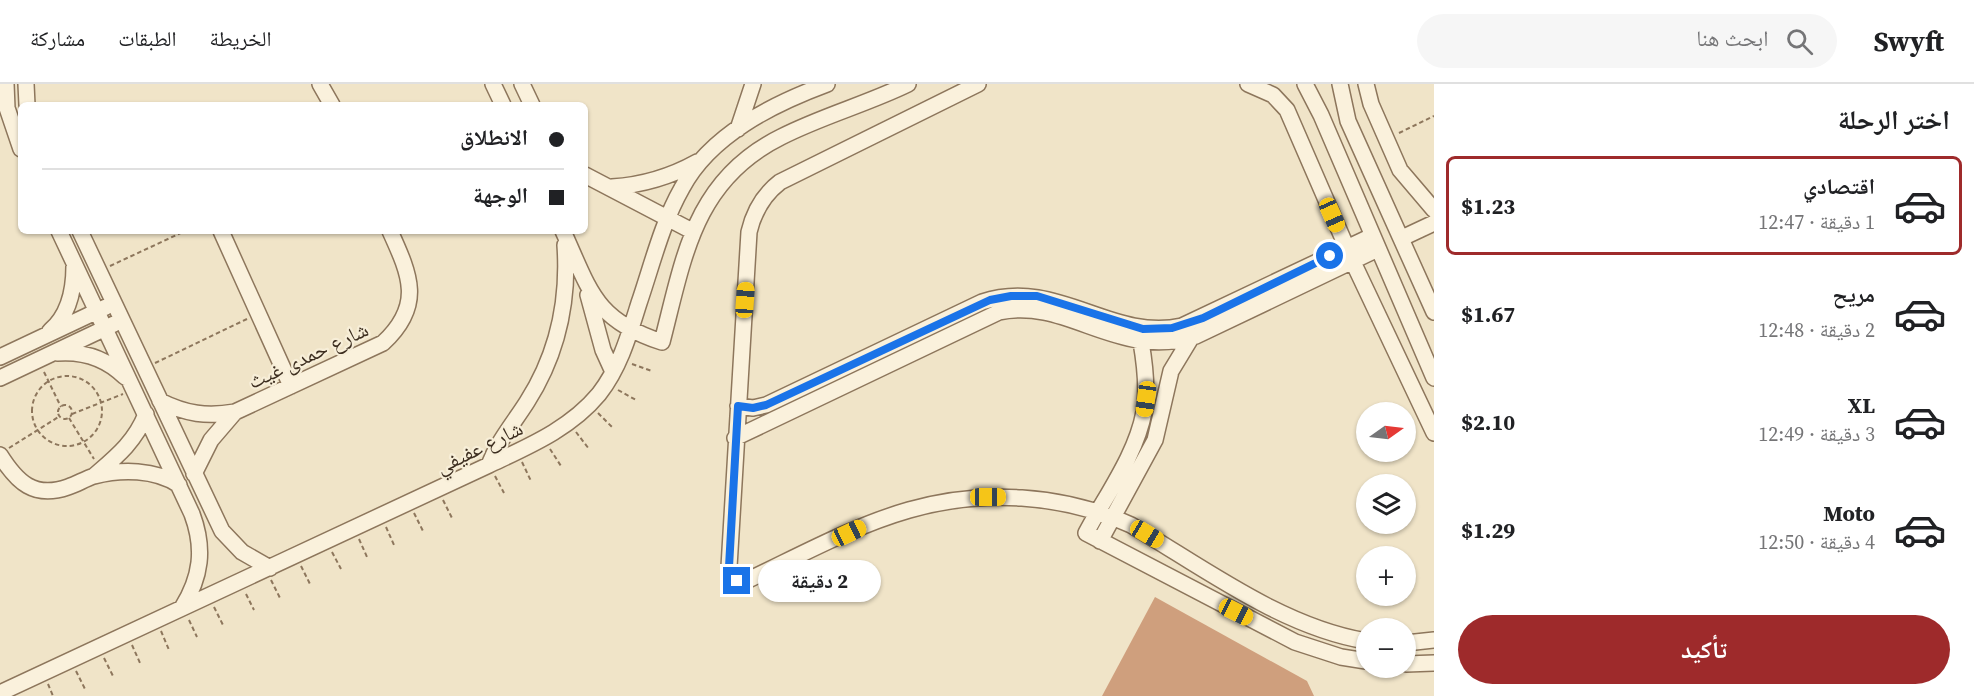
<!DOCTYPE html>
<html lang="ar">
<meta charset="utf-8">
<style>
body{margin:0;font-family:"Source Serif 4","Noto Naskh Arabic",serif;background:#f6f6f6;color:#202124;direction:rtl;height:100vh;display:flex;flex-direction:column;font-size:22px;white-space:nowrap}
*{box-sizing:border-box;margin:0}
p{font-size:20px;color:#757577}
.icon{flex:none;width:33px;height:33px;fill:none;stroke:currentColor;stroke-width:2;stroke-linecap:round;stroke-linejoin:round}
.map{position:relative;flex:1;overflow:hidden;direction:ltr}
.sheet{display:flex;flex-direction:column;background:#fff;width:540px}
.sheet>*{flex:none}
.banner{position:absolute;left:18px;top:18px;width:570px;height:132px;border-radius:9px;box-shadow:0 2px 4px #0004;direction:rtl;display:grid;align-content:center;height:132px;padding:0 24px;background:#fff}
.needle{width:39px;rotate:76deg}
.fabs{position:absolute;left:1356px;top:318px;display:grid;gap:12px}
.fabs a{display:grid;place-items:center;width:60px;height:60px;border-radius:50%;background:#fff;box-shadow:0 2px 4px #0004;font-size:30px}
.end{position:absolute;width:27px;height:27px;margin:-14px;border:8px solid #1a73e8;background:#fff;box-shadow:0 0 0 3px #fff}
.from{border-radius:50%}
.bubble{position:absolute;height:42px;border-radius:21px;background:#fff;box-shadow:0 2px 4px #0004;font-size:20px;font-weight:700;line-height:42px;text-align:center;direction:rtl}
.car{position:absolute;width:18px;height:36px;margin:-18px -9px;border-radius:8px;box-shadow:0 0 4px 2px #0007;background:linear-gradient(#f5c518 24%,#345 0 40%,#f5c518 0 76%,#345 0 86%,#f5c518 0)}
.banner b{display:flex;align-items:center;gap:21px;height:57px;font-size:22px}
.banner b+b{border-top:2px solid #e0e0e0}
.banner i{width:15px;height:15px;background:#202124}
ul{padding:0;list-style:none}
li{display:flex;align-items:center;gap:18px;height:99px;margin:0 12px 9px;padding:0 12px;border:3px solid transparent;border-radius:9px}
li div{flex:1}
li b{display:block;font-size:22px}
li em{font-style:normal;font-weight:700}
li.on{border-color:#9e2a2b}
li>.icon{width:54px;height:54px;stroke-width:1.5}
h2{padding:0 24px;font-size:27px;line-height:72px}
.button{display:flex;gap:12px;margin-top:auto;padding:12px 24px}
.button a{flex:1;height:69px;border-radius:36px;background:#9e2a2b;color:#fff;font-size:24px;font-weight:700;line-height:69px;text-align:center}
header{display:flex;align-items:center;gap:36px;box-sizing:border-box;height:84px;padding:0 30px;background:#fff;border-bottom:2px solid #e0e0e0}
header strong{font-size:28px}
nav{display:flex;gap:33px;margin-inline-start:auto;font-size:21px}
.search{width:420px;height:54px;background:#f6f6f6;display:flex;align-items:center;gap:15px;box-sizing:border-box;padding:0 21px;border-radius:33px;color:#757577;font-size:22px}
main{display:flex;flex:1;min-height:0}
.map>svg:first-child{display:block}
</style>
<header>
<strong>Swyft</strong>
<div class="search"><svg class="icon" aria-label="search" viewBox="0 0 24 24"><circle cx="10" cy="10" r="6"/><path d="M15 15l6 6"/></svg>ابحث هنا</div>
<nav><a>الخريطة</a><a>الطبقات</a><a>مشاركة</a></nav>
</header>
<main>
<section class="sheet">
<h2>اختر الرحلة</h2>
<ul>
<li class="on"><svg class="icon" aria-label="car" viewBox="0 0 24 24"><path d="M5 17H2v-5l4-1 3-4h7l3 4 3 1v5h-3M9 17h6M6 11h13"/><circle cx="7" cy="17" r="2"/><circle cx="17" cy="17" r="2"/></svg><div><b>اقتصادي</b><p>1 دقيقة · 12:47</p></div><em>$1.23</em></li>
<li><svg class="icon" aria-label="car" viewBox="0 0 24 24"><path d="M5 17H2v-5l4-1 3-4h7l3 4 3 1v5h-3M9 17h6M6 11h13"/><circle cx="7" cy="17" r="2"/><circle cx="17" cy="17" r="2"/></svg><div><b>مريح</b><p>2 دقيقة · 12:48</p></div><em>$1.67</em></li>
<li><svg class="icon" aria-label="car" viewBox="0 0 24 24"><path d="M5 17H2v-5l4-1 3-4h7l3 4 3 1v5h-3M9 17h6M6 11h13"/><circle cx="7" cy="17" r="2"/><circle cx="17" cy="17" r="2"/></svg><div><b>XL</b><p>3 دقيقة · 12:49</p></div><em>$2.10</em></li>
<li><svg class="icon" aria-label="car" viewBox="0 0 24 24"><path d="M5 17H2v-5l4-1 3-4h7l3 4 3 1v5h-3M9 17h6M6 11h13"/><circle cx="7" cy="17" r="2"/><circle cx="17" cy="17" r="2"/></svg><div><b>Moto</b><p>4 دقيقة · 12:50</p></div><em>$1.29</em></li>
</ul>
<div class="button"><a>تأكيد</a></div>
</section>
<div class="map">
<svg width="1434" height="612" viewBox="0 0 1434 612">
<rect width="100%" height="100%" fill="#f0e4c8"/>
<!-- building -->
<path fill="#cf9f7d" d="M1155,513L1307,597L1314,612H1102Z"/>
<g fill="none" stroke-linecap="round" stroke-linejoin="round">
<!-- minor casing -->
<g stroke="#8d765c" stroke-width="18">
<path id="minor" d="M6,0L7,24L21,65
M26,0L27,21
M320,0L332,21
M493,0L503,21
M522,0L532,21
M978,0L780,98C763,111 754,127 749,148L729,483L730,492L737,497H746C799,472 853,442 909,426C983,405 1062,410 1131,441C1204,484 1282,543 1366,557
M1248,0L1273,11L1287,26L1353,178L1434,349
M1305,0L1321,31L1434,294
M1340,0L1348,37L1434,228
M1366,0L1371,20L1400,86L1434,126
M738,45L753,0
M585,91L692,147
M612,103C643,101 670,93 697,78
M59,147L192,430C205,465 201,493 182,524
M80,147L222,447L242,468L270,484
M221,147L291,302
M563,147C590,206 594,236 662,258C684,173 694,96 781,53C822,32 867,20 908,0
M1402,154L1434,139
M588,211L603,266L613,288
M50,247C69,231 74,205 74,182
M1141,258C1145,281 1148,305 1144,328C1136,371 1106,411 1086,449L1295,558L1341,573L1366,577
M57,269C82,267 106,274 125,293
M0,273L106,223
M0,294L114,240
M160,317C186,330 207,333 235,328L383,259C424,221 410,191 390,147
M738,322L753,324L766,321L982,218C1057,193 1111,258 1182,242L1372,152
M735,354L999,228C1068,213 1118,277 1196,252L1378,165
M0,371C17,398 34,415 68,403C77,400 85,395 94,392C121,385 155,385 179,401
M489,381C498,357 513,340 527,318C557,271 569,217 565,161
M194,390L211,356L235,328
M94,392C116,373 135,358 146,330
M1100,457L1155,356L1171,287L1191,254
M1406,559L1434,556
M1406,580L1434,579
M0,609L489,381C529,362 570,345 599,310C620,283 629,251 639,219C652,181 662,139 682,104C710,51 773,20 827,0"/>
</g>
<!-- path -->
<path stroke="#8d765c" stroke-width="2" stroke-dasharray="4.5 3" stroke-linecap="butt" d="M1399,49L1434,32
M110,182L185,147
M155,279L247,235
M632,280L652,287
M44,288L61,323
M32 327a35 35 0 1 1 70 0a35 35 0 1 1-70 0Z
M618,306L636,316
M58 328a7 7 0 1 1 14 0a7 7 0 1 1-14 0Z
M598,329L613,344
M72,330L123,310
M69,334L94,375
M576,348L589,365
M9,364L60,332
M550,365L561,382
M522,378L531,397
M495,392L504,409
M443,416L452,434
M414,429L423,447
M386,443L394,461
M359,455L367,473
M332,468L341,485
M301,482L310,500
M271,496L280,514
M246,510L254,526
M214,523L223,541
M189,536L197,553
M161,547L169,566
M132,561L140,579
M104,574L113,592
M76,587L85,605
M48,600L53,612"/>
<!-- minor -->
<use href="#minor" stroke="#faf1dc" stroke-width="15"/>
</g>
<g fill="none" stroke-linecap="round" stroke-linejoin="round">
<!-- route -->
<path stroke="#1a73e8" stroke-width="8" d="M737,497L730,492L729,483L738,322L753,324L766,321L990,216L1011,212H1037L1143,245L1172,244L1203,234L1330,172"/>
</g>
<g text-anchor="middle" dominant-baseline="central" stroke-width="4.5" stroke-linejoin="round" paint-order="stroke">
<!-- street labels -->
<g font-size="21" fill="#3d2e20" stroke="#f7eed8">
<text transform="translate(308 271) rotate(-25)">شارع حمدى غيث</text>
<text transform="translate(479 363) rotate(-26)">شارع عفيفي</text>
</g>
</g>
</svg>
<div class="fabs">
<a><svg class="needle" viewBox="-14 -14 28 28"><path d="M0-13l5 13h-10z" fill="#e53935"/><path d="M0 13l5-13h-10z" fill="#757577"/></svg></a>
<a><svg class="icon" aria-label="layers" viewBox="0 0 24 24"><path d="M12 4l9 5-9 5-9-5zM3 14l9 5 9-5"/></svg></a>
<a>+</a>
<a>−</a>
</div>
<i class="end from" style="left:1330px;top:172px"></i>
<i class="end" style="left:737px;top:497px"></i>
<div class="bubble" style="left:758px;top:476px;width:123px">2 دقيقة</div>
<i class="car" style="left:1332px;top:131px;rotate:156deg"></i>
<i class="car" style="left:745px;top:216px;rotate:4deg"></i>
<i class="car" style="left:1146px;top:315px;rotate:188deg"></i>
<i class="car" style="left:988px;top:413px;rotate:90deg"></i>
<i class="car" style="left:849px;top:449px;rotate:65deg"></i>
<i class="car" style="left:1147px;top:450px;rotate:121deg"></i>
<i class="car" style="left:1236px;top:528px;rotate:117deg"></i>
<div class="banner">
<b><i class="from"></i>الانطلاق</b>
<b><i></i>الوجهة</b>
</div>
</div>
</main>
